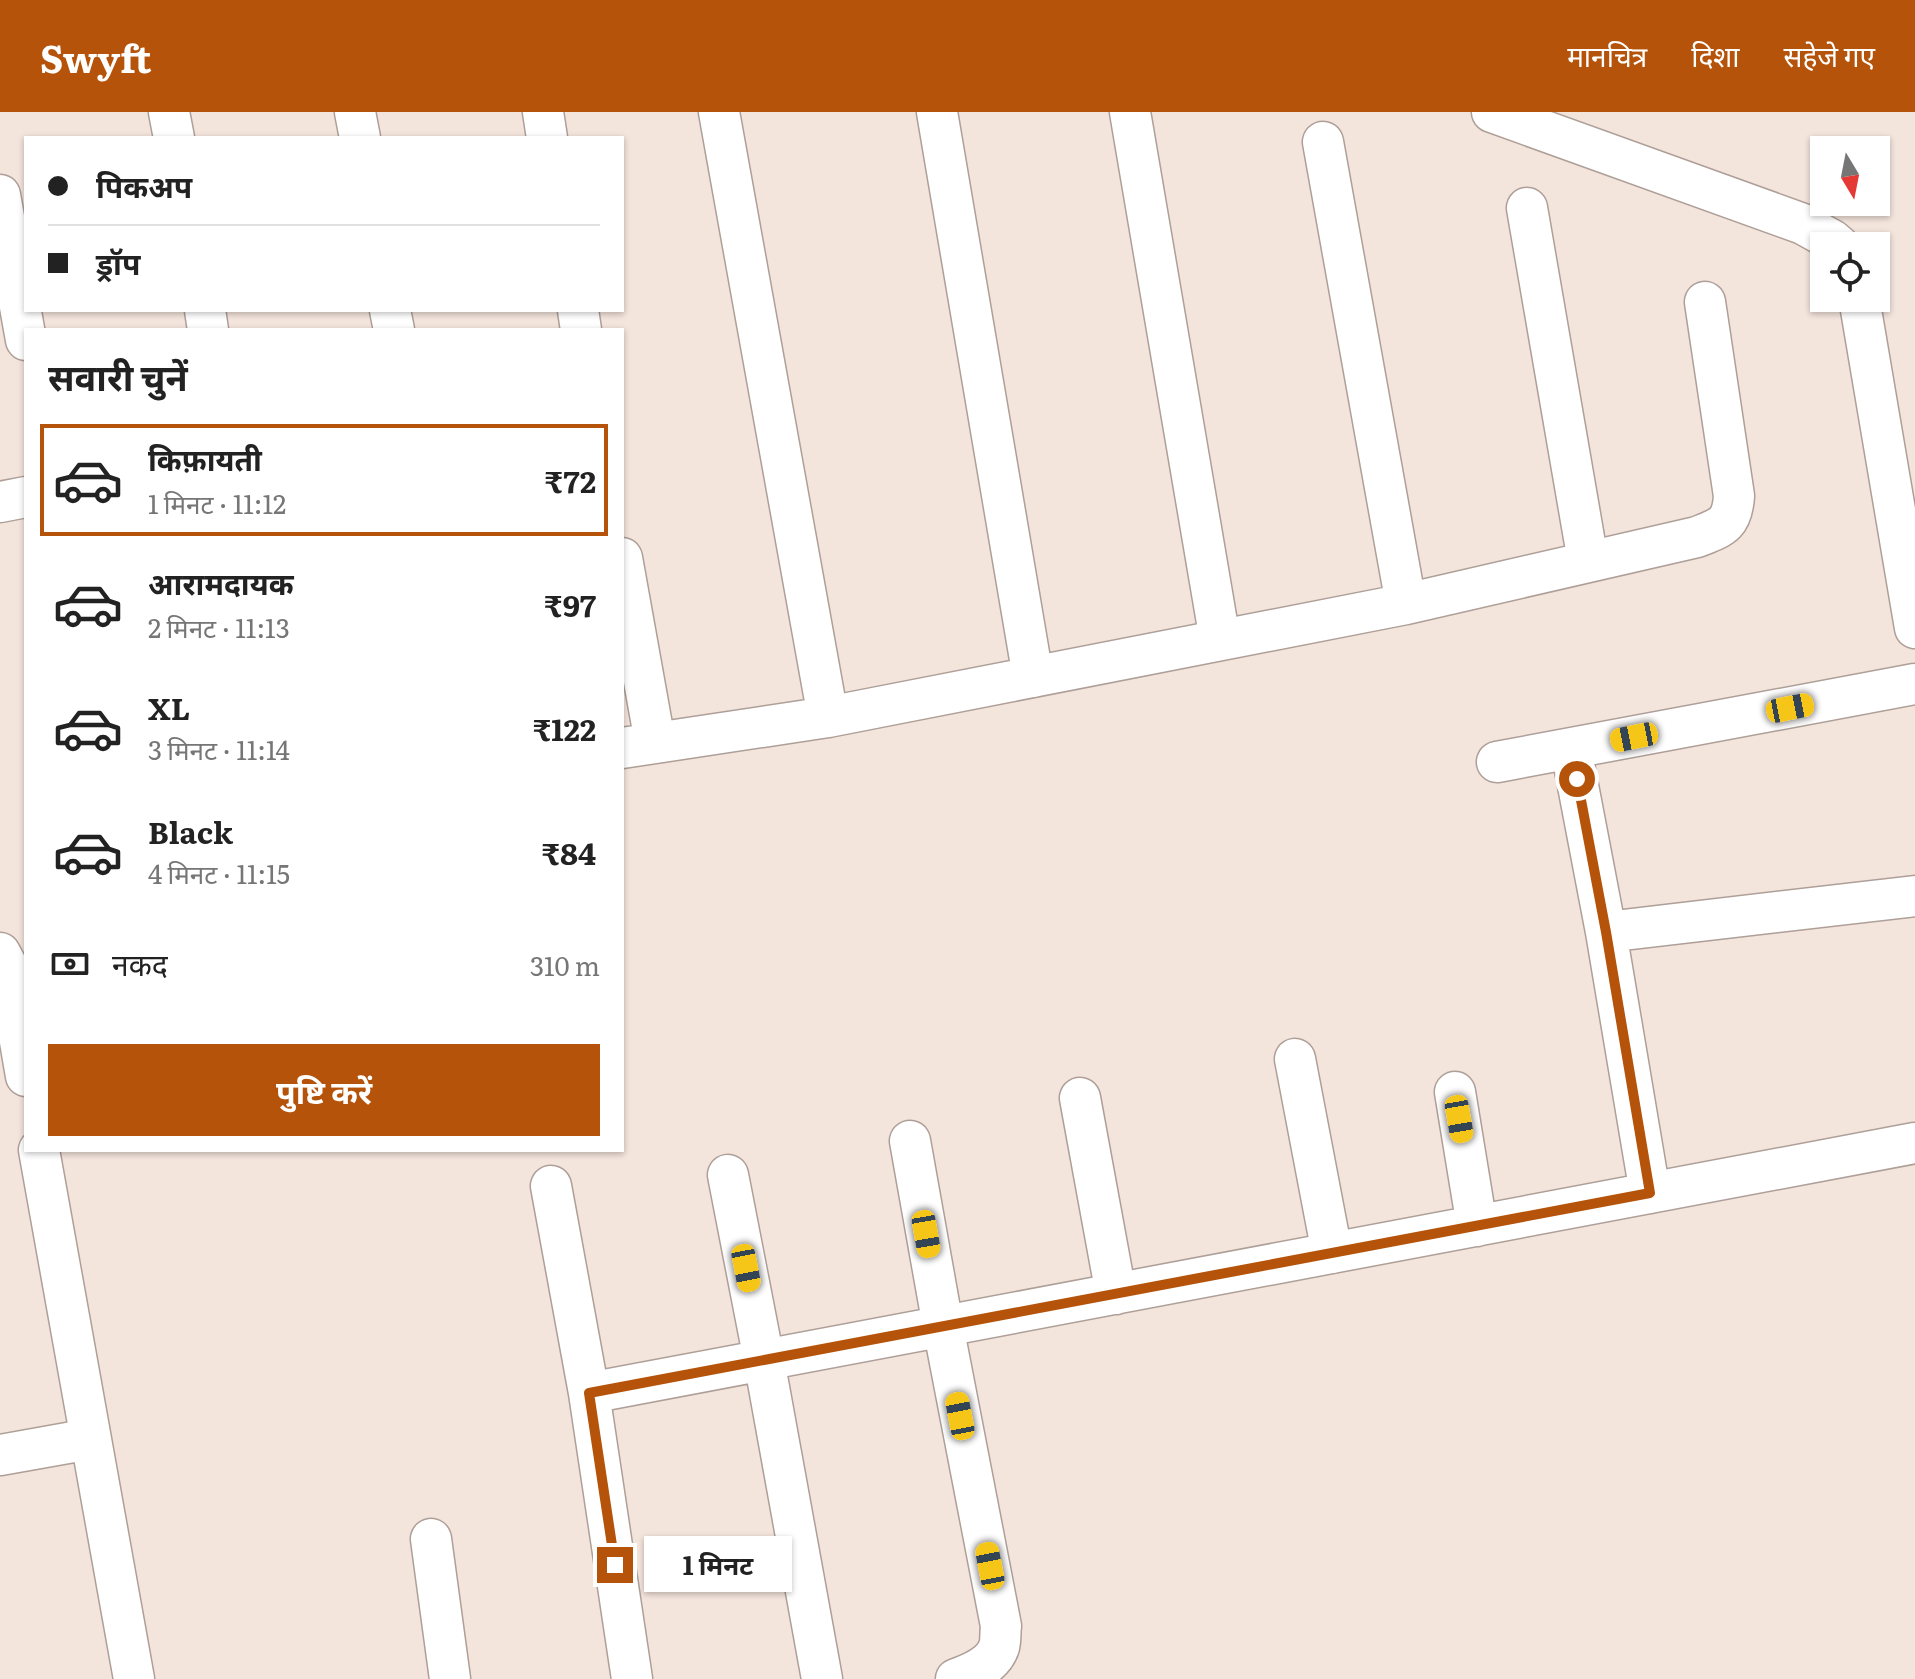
<!DOCTYPE html>
<html lang="hi">
<meta charset="utf-8">
<style>
body{margin:0;font-family:Literata,"Noto Sans Devanagari",serif;background:#f2f2f2;color:#222;height:100vh;display:flex;flex-direction:column;font-size:30px;white-space:nowrap}
*{box-sizing:border-box;margin:0}
p{font-size:26px;color:#767676}
.icon{flex:none;width:44px;height:44px;fill:none;stroke:currentColor;stroke-width:2;stroke-linecap:round;stroke-linejoin:round}
.map{position:relative;flex:1;overflow:hidden}
.sheet{position:absolute;left:24px;top:216px;width:600px;height:824px;display:flex;flex-direction:column;background:#fff;border-radius:0px;box-shadow:0 2px 6px #0004}
.sheet>*{flex:none}
.hud{position:absolute;left:24px;top:24px;width:600px;height:176px;border-radius:0px;box-shadow:0 2px 6px #0004;display:grid;align-content:center;height:176px;padding:0 24px;background:#fff}
.needle{width:52px;rotate:170deg}
.buttons{position:absolute;left:1810px;top:24px;display:grid;gap:16px}
.buttons a{display:grid;place-items:center;width:80px;height:80px;border-radius:0px;background:#fff;box-shadow:0 2px 6px #0004;font-size:40px}
.end{position:absolute;width:36px;height:36px;margin:-18px;border:10px solid #b45309;background:#fff;box-shadow:0 0 0 4px #fff}
.from{border-radius:50%}
.bubble{position:absolute;height:56px;border-radius:0px;background:#fff;box-shadow:0 2px 6px #0004;font-size:26px;font-weight:700;line-height:56px;text-align:center}
.car{position:absolute;width:24px;height:48px;margin:-24px -12px;border-radius:10px;box-shadow:0 0 6px 2px #0007;background:linear-gradient(#f5c518 24%,#345 0 40%,#f5c518 0 76%,#345 0 86%,#f5c518 0)}
.hud b{display:flex;align-items:center;gap:28px;height:76px;font-size:30px}
.hud b+b{border-top:2px solid #e0e0e0}
.hud i{width:20px;height:20px;background:#222}
ul{padding:0;list-style:none}
li{display:flex;align-items:center;gap:24px;height:112px;margin:0 16px 12px;padding:0 8px;border:4px solid transparent;border-radius:0px}
li div{flex:1}
li b{display:block;font-size:30px}
li em{font-style:normal;font-weight:700}
li.current{border-color:#b45309}
li>.icon{width:72px;height:72px;stroke-width:1.5}
h2{padding:0 24px;font-size:36px;line-height:96px}
.pay{display:flex;align-items:center;gap:20px;height:88px;padding:0 24px;font-size:30px}
.pay p{margin-inline-start:auto}
.action{display:flex;gap:16px;margin-top:auto;padding:16px 24px}
.action a{flex:1;height:92px;border-radius:0px;background:#b45309;color:#fff;font-size:32px;font-weight:700;line-height:92px;text-align:center}
header{display:flex;align-items:center;gap:48px;box-sizing:border-box;height:112px;padding:0 40px;background:#b45309;color:#fff}
header strong{font-size:38px}
nav{display:flex;gap:44px;margin-inline-start:auto;font-size:28px}
.map>svg:first-child{display:block}
</style>
<header>
<strong>Swyft</strong>
<nav><a>मानचित्र</a><a>दिशा</a><a>सहेजे गए</a></nav>
</header>
<div class="map">
<svg width="1915" height="1567" viewBox="0 0 1915 1567">
<rect width="100%" height="100%" fill="#f3e4dc"/>
<g fill="none" stroke-linecap="round" stroke-linejoin="round">
<!-- minor casing -->
<g stroke="#ae9f98" stroke-width="43">
<path id="minor" d="M169,0L174,26
M355,0L360,26
M543,0L547,26
M719,0L828,605
M937,0L1033,565
M1130,0L1220,528
M1492,0L1803,112L1832,128L1839,134
M1323,30L1406,492
M0,83L26,228
M1527,96L1588,449
M1859,186L1915,516
M205,198L208,218
M390,198L394,218
M578,198L581,218
M0,390L26,385
M622,446L655,630
M622,636L828,605L1406,492L1697,425C1722,415 1732,413 1734,384L1705,190
M1571,637L1606,820L1650,1081
M1497,650L1915,572
M1606,820L1915,784
M0,841L7,854L26,964
M1295,947L1332,1141
M1455,980L1477,1114
M1080,986L1116,1182
M910,1029L943,1214L1001,1514C1000,1520 1001,1529 999,1535C993,1553 973,1561 956,1567
M39,1038L134,1567
M728,1063L764,1248L822,1567
M551,1074L589,1281L632,1567
M589,1281L1915,1031
M0,1343L90,1327
M431,1427L450,1567"/>
</g>
<!-- minor -->
<use href="#minor" stroke="#fff" stroke-width="40"/>
</g>
<g fill="none" stroke-linecap="round" stroke-linejoin="round">
<!-- route -->
<path stroke="#b45309" stroke-width="10" d="M615,1453L589,1281L1650,1081L1606,820L1577,667"/>
</g>
</svg>
<div class="buttons">
<a><svg class="needle" viewBox="-14 -14 28 28"><path d="M0-13l5 13h-10z" fill="#e53935"/><path d="M0 13l5-13h-10z" fill="#767676"/></svg></a>
<a><svg class="icon" aria-label="locate" viewBox="0 0 24 24"><circle cx="12" cy="12" r="6"/><path d="M12 2v4M12 18v4M2 12h4M18 12h4"/></svg></a>
</div>
<i class="end from" style="left:1577px;top:667px"></i>
<i class="end" style="left:615px;top:1453px"></i>
<div class="bubble" style="left:644px;top:1424px;width:148px">1 मिनट</div>
<i class="car" style="left:1790px;top:596px;rotate:79deg"></i>
<i class="car" style="left:1634px;top:625px;rotate:259deg"></i>
<i class="car" style="left:1459px;top:1007px;rotate:170deg"></i>
<i class="car" style="left:926px;top:1122px;rotate:170deg"></i>
<i class="car" style="left:746px;top:1156px;rotate:169deg"></i>
<i class="car" style="left:960px;top:1304px;rotate:349deg"></i>
<i class="car" style="left:990px;top:1454px;rotate:349deg"></i>
<div class="hud">
<b><i class="from"></i>पिकअप</b>
<b><i></i>ड्रॉप</b>
</div>
<section class="sheet">
<h2>सवारी चुनें</h2>
<ul>
<li class="current"><svg class="icon" aria-label="car" viewBox="0 0 24 24"><path d="M5 17H2v-5l4-1 3-4h7l3 4 3 1v5h-3M9 17h6M6 11h13"/><circle cx="7" cy="17" r="2"/><circle cx="17" cy="17" r="2"/></svg><div><b>किफ़ायती</b><p>1 मिनट · 11:12</p></div><em>₹72</em></li>
<li><svg class="icon" aria-label="car" viewBox="0 0 24 24"><path d="M5 17H2v-5l4-1 3-4h7l3 4 3 1v5h-3M9 17h6M6 11h13"/><circle cx="7" cy="17" r="2"/><circle cx="17" cy="17" r="2"/></svg><div><b>आरामदायक</b><p>2 मिनट · 11:13</p></div><em>₹97</em></li>
<li><svg class="icon" aria-label="car" viewBox="0 0 24 24"><path d="M5 17H2v-5l4-1 3-4h7l3 4 3 1v5h-3M9 17h6M6 11h13"/><circle cx="7" cy="17" r="2"/><circle cx="17" cy="17" r="2"/></svg><div><b>XL</b><p>3 मिनट · 11:14</p></div><em>₹122</em></li>
<li><svg class="icon" aria-label="car" viewBox="0 0 24 24"><path d="M5 17H2v-5l4-1 3-4h7l3 4 3 1v5h-3M9 17h6M6 11h13"/><circle cx="7" cy="17" r="2"/><circle cx="17" cy="17" r="2"/></svg><div><b>Black</b><p>4 मिनट · 11:15</p></div><em>₹84</em></li>
</ul>
<div class="pay"><svg class="icon" aria-label="cash" viewBox="0 0 24 24"><path d="M3 7h18v10H3z"/><circle cx="12" cy="12" r="2"/></svg>नकद<p>310 m</p></div>
<div class="action"><a>पुष्टि करें</a></div>
</section>
</div>
